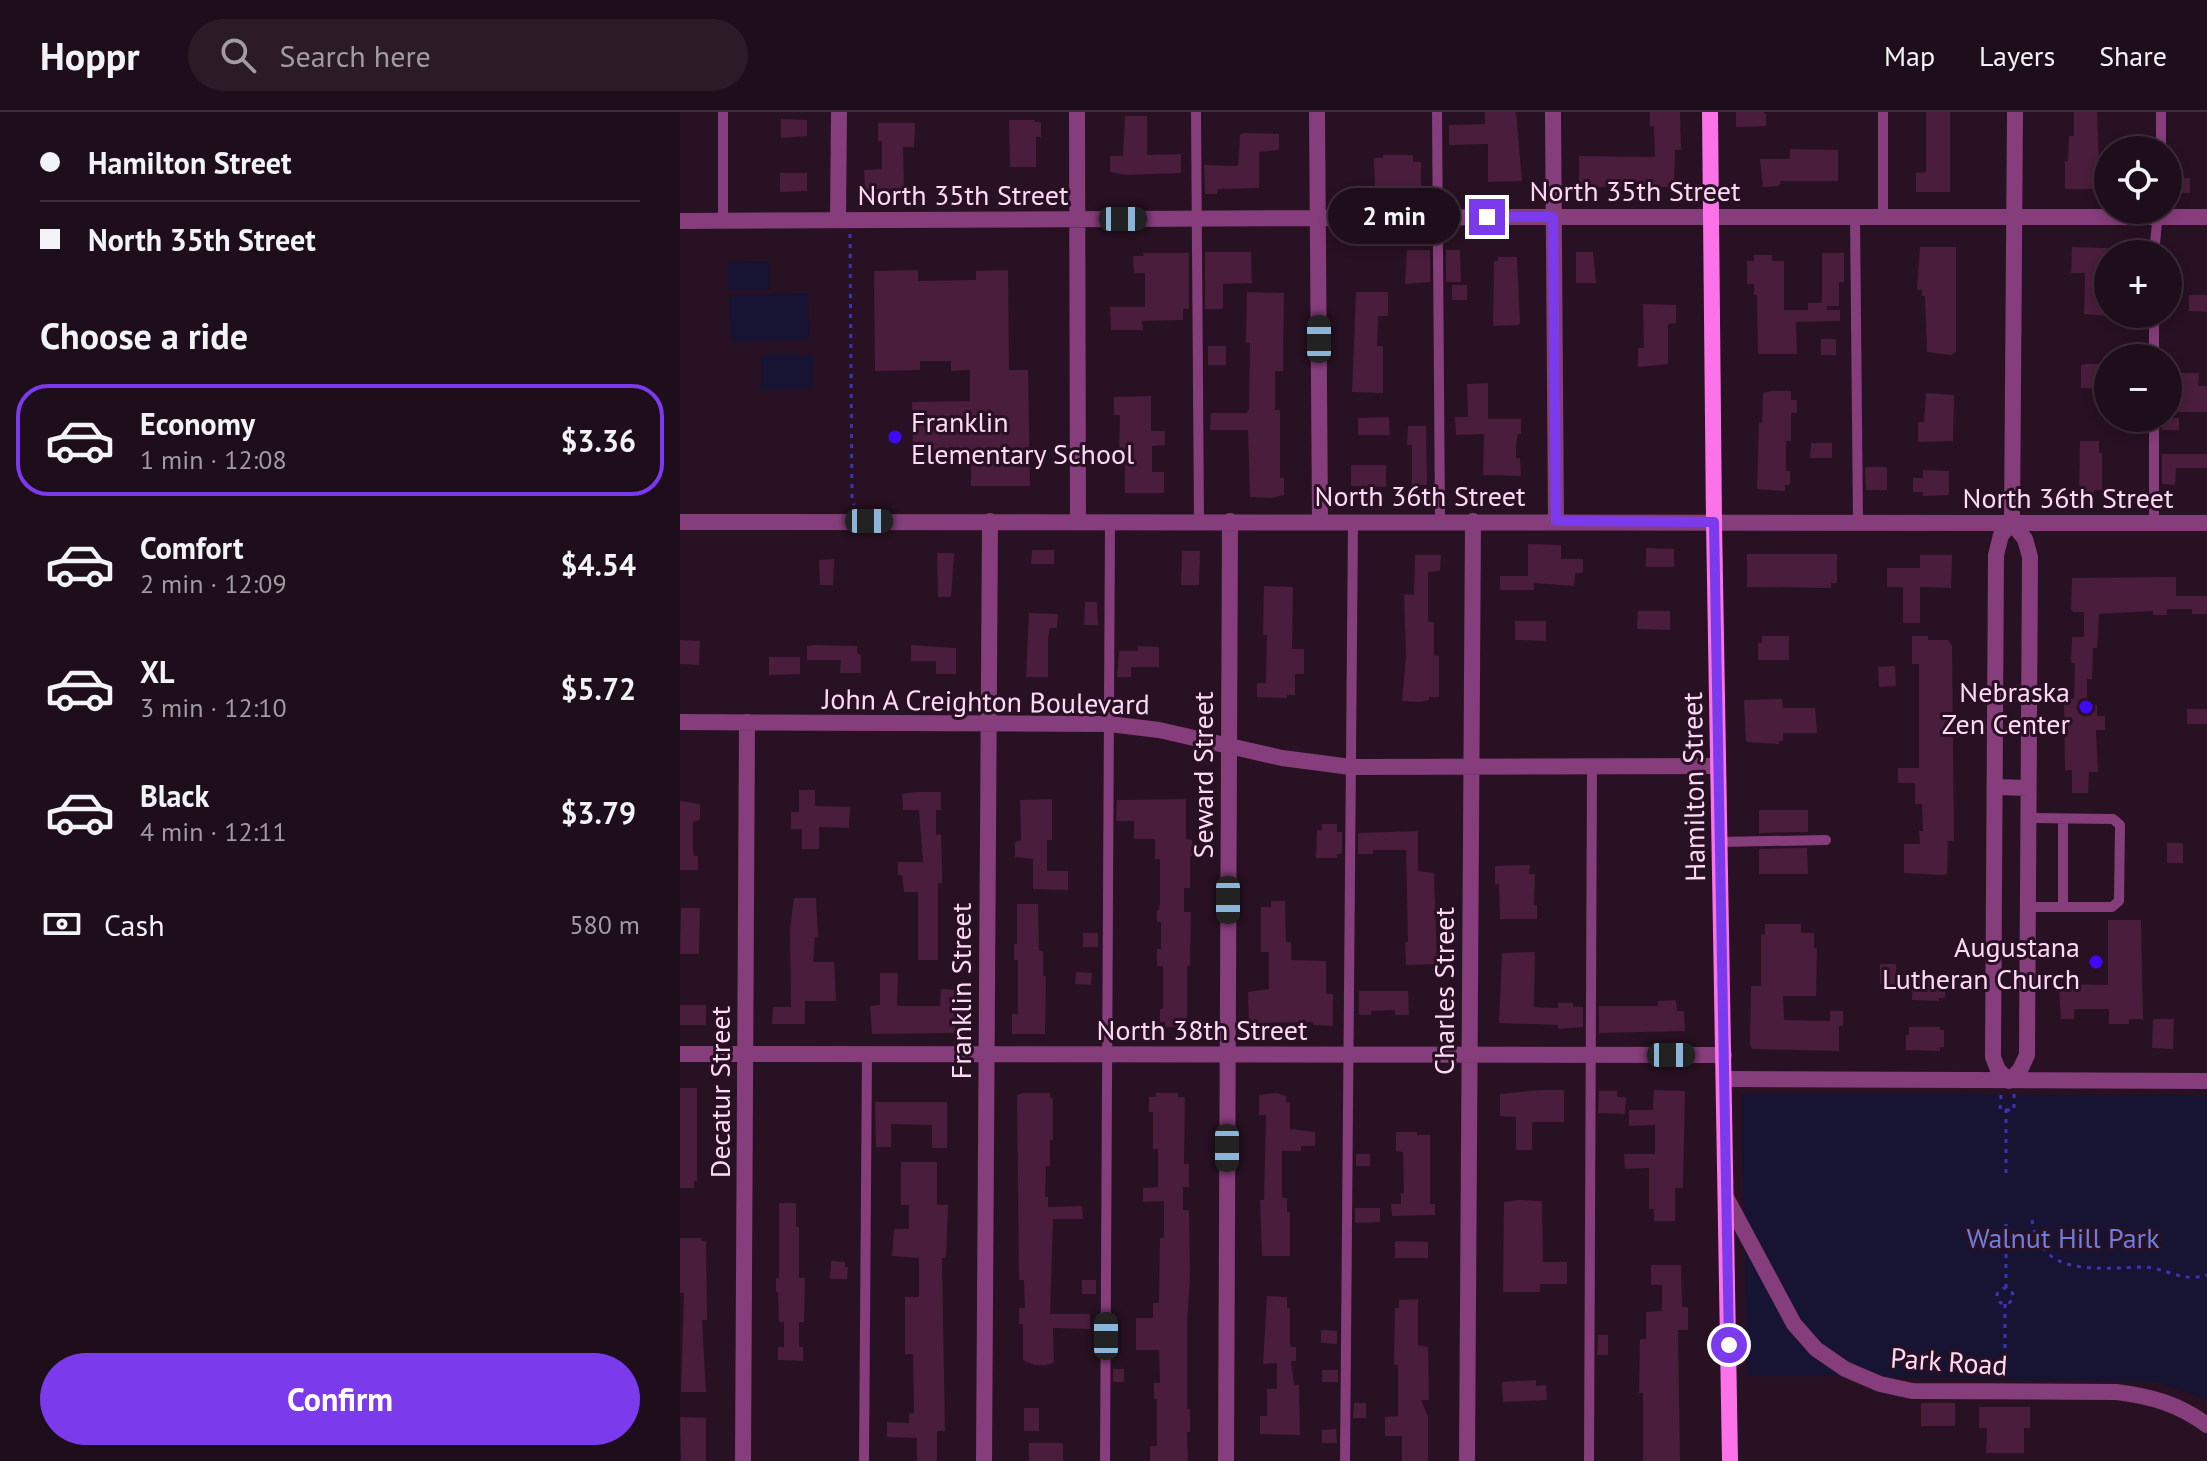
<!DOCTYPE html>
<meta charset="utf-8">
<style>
body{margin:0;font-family:"PT Sans",sans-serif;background:#2b1b27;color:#f1f3f6;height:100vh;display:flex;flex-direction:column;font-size:30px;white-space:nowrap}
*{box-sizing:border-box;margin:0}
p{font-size:26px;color:#a19ca2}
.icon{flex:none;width:44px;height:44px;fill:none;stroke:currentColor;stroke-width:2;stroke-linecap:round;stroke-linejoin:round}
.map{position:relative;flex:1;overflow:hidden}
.side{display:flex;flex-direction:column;background:#1e0d1a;width:680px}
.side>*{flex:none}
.hud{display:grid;align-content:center;height:176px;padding:0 40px;background:#1e0d1a}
.buttons{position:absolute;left:1414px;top:24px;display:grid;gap:16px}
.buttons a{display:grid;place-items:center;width:88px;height:88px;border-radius:50%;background:#1e0d1a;box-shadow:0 4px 12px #0003,0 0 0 2px #3c2d39;font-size:40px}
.end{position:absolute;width:36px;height:36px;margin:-18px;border:10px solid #7c3aed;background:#fff;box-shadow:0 0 0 4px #fff}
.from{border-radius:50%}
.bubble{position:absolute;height:56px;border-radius:28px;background:#1e0d1a;box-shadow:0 4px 12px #0003,0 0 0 2px #3c2d39;font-size:26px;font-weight:800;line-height:56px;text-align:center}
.car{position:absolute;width:24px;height:48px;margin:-24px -12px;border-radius:10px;box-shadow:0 0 6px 2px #0007;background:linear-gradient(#222 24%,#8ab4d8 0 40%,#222 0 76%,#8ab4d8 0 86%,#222 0)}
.hud b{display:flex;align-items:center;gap:28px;height:76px;font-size:30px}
.hud b+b{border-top:2px solid #3c2d39}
.hud i{width:20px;height:20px;background:#f1f3f6}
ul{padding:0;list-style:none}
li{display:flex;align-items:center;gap:24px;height:112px;margin:0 16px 12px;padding:0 24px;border:4px solid transparent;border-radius:32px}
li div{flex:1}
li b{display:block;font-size:30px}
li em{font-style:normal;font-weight:800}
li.current{border-color:#7c3aed}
li>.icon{width:72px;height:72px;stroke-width:1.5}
h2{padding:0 40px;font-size:36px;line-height:96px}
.pay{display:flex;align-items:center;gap:20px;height:88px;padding:0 40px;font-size:30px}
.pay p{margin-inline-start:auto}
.primary-button{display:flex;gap:16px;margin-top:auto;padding:16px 40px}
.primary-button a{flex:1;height:92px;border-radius:48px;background:#7c3aed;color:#fff;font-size:32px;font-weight:800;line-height:92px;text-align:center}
header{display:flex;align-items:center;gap:48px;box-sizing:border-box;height:112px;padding:0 40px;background:#1e0d1a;border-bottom:2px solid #3c2d39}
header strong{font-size:38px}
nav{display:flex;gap:44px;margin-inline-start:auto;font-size:28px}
.search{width:560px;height:72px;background:#2b1b27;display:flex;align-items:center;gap:20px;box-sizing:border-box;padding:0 28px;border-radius:44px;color:#a19ca2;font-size:30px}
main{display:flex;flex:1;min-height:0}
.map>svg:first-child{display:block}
</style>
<header>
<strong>Hoppr</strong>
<div class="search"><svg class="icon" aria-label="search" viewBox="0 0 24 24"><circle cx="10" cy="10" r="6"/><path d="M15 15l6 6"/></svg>Search here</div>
<nav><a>Map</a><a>Layers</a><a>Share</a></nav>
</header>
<main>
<section class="side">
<div class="hud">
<b><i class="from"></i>Hamilton Street</b>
<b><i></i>North 35th Street</b>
</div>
<h2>Choose a ride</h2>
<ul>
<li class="current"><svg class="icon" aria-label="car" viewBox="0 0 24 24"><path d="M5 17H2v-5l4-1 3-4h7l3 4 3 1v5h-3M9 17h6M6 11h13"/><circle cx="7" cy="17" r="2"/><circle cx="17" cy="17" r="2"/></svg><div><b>Economy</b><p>1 min · 12:08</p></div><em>$3.36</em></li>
<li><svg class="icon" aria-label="car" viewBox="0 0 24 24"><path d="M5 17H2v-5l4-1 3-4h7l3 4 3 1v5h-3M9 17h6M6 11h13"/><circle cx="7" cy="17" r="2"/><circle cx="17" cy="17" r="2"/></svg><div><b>Comfort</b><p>2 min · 12:09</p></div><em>$4.54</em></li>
<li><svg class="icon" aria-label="car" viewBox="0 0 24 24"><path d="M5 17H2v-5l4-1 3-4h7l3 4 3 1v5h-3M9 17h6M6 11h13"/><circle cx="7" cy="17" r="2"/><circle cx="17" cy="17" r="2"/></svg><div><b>XL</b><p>3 min · 12:10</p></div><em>$5.72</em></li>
<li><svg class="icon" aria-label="car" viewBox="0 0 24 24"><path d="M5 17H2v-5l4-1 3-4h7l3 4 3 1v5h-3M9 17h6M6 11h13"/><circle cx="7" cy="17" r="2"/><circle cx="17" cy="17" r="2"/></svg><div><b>Black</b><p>4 min · 12:11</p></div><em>$3.79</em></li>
</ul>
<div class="pay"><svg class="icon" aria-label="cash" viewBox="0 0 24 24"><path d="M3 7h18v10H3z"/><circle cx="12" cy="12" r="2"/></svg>Cash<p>580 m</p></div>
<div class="primary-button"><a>Confirm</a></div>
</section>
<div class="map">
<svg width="1527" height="1349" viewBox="0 0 1527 1349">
<rect width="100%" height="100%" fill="#281122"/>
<!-- green -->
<path fill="#161432" d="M89,149L90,178L48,179V150Z
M128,181L129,228L50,230L49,183Z
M81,243H133V277L81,278Z
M1062,982L1527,983V1287L1476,1270L1067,1263Z"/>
<!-- building -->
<path fill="#491d3b" d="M805,0H836L842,69L808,70V32L769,33V13L805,12Z
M970,0H1000L1001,38H995L994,75H901V70H899V44L975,45L974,14H970Z
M1056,0H1083L1086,2V14L1056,15Z
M1246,0H1270V80H1236V61L1246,60Z
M1394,0H1417L1420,77H1385V49H1388L1389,24H1394Z
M445,4H467V43L501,42V61L446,63L430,60V44H443Z
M101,7L127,8V24L101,26Z
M329,8H355V10H361V25H356V55H330Z
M198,11H235L234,35H223L224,77H185L184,58L202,57V29H198Z
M564,21L599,22V38L579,40V76L538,77L537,82H525L524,53L558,54L560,23Z
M1110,37L1158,38V69H1101L1099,74L1083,75L1080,47H1110Z
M703,43H733V50H741V75L695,77L694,46H703Z
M100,61H127V79L100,80Z
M1494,66H1510V81H1493Z
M1240,135H1276V240L1271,243L1247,240L1245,184H1242V178H1237Z
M1392,135L1428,136V204L1404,202L1405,161H1391Z
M727,138H750V170L725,172Z
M766,138H780L781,170H766Z
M525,140H571L572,171L543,172V197H525Z
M896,140H913L916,171H896Z
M463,141H509V197H503V208L462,209L463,218H431L430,195H465V161H454L453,144H464Z
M1142,141H1164V170H1159V194H1147V198H1160V209L1116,210L1117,242H1078L1077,183H1074V172H1067V149H1074V143H1092V149H1104V198H1128V191H1142Z
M818,145H837L840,212L836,213L813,214L814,149H818Z
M238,158V169L296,168V159L328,158L329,258H348L350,374H291V339L233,340L232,290L290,289V258L271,259V249H240V258L195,259L194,159Z
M772,173H787V188H772Z
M567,180L604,181L603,259H595V298H600V366H604V383L591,386L570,385L568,318H530L531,301H567L569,297L570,231H566Z
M676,180H708V204H698L697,234H703V281L672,280Z
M1509,183H1527V200L1509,199Z
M963,192L996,193V211L988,212V252L958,255V236H964Z
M1141,227H1156V243H1141Z
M528,234H546V253H528Z
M1406,252H1428V277L1401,276V253Z
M1495,261H1519L1518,274H1527V300H1494Z
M808,271V307H841V322H838L836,333V346H840L841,364L803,363L804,322L776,323L775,305H788L787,272Z
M1091,279H1111V288H1117V301H1111V329H1106V359H1110V373H1105V379L1077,377L1079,311H1082L1083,281Z
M1246,281L1274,283L1273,329L1238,330V310H1244Z
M471,284V319H485V333L472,334V360H484V381H445V338H439L440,303H434V285Z
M709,305L710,323H678V306Z
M1482,306H1499V318H1482Z
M728,314H746L747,373H732V333H727Z
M1400,329H1419V341H1422V378H1414V382H1399Z
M1131,331H1152V346H1130Z
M1482,342H1527V356H1496L1495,373L1482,372Z
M671,353H706V375L671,374Z
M1185,355H1207V378H1186Z
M1243,358L1269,359V383L1243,384V380H1233V366H1243Z
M848,432L881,433V447H903V461H895L894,474L854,471V478H820V464H848Z
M966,436L994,437V455H966Z
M352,438H374V452H351Z
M502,439H520L519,473H501Z
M257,441H274L271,485H258Z
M1067,442H1157V471H1151V476L1067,475Z
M735,443H761L760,459L748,460V510H754V543L759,544V585H749V588L740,590L722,589L726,543L724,482L734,483Z
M1240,443H1272L1271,476L1240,475V511H1223V475H1207V456H1240Z
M154,447L153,473H140L139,448Z
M1496,465V484H1527V502H1512V497H1487V503H1473V499L1419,502L1417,536H1413L1412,567H1407V593H1417V604H1425V618H1416L1418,660H1409L1408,681H1392V658H1385L1384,587H1394L1395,551H1391L1392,525H1404V500H1393L1391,497L1392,466Z
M584,474L613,475L612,537H624V562H615V583H607V586L577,585V571H586L587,523H583Z
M405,490H417L418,513H404Z
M958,499H990V518L957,517Z
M349,501L378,502L377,516H370L368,526V565H346Z
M835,509H866V529L835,528Z
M1082,524H1109V548H1078V531H1082Z
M1232,524H1248V528H1268L1272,534L1274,729H1268L1267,762L1261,763L1224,761V732H1240L1239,719H1243L1242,692H1235V671H1218V656H1239V552H1232Z
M0,528L20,529L19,553L0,552Z
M135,533L177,534V541L181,543V561H160L161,548H127V534Z
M231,533L276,536V562H256V549H231Z
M458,534L479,535V555H451V565H437L439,539H458Z
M89,545H120V562L89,563Z
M1215,554L1216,574L1199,575L1198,555Z
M1102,587L1103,596H1135L1137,621H1103V629H1099V632L1066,630L1064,588Z
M1507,597H1527V612H1507Z
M119,678H135V694L170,695L169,716L139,715V737H122V717H111V700H119Z
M236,680H261V698H256V723L261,722L262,755V771H258V848H238V780H224L222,763H218V750H243L239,698H223L222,682Z
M372,687V728H367V759H388V778L353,777V747L335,745V730L341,728L340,688Z
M506,687V727L512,728V744H510V776H504V800H511L510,854H507V915H485V910H480V897H483V854H477V837H481V810H477V798H479L480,790V747H475V727H454V709H436L437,688Z
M0,689L20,692V708L13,710V736L14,744H18V758H0Z
M1079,698H1128V720L1079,721Z
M642,712H657V720H662V742H657V746H636L637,718H642Z
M738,719V759L754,761L757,852L726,853L725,830H728L726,738H693V742H678V721Z
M1487,731H1503V751H1487Z
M1127,736L1128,762H1079V737Z
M850,753L849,762H855L854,793H857V807H820L819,772H815V754Z
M114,786H136L138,825H135L133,850H154L156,889H125V912H92L93,895H111L110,818Z
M591,789H605L606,830H611V848L646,849V882H653V914L633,913V910L569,911L568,880L589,877V840H581V795H591Z
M337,792H358L359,839H363V864H366L365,922H332V902H338V848H334V832H337Z
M1,796H20L19,842H0Z
M1428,808H1461L1463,907H1449V912H1429V897H1394V907H1381L1379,877H1383V872L1428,873Z
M1085,812H1121V821H1134V836H1137L1136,884H1103L1104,908L1150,909V899H1163V914H1159V939L1072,937L1070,932L1071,874H1081V822L1085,823Z
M403,821H418V835H403Z
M855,840L854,895L878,896V891H893V895H903V915L878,917V913L819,911L822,841Z
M1200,852H1216V873L1200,872Z
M396,860L412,861L411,873L395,872Z
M200,861H218L217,894H260L261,877L278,878L279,903H284V915H279V921L192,922L190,894L200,893Z
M1233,865H1266L1265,886H1259V889L1232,888Z
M679,879H728L729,903H715V898L691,899V903H679Z
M996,888L997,899H1004L1005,919L919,921V894H978V889Z
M0,893H26V913H0Z
M1473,907H1494L1493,937L1472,936Z
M1229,915H1260V918H1264V935H1260V939L1226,938V923H1229Z
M0,976H17V1069H14V1076H0Z
M860,978H884V1010H852V1038H836V1005L820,1004V982Z
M974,978L1005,979L1003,1076H995V1109H974V1097H969V1056L945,1057L944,1042H975V1013L949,1014V998H973Z
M919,979H937V985H946L945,1002L918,1001Z
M343,981H370V986H373V1028H370V1054H366L365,1085H368V1095L402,1094L403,1107H373L370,1202H410V1217L373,1216L374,1251L366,1253H354L343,1248V1212H339V1196H345L344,1168H339L337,983Z
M476,981H498V985H505L504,1052H509V1075H503V1098H509L510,1165L507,1211V1297H510V1320H507L508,1349H470V1334H477V1287H474V1271H480L479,1238H456V1206H473V1191H479L480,1126H484V1089L463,1090V1076L478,1075V1037H473V1000H469V985H476Z
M597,981L606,984V990H610V1017L635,1020V1034H621V1039H602V1086H607V1100H610V1144H582L580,1088H584L586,1003H579V983Z
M195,990H267V1036H252V1013L211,1012V1035H196Z
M716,1020H737V1023H750V1092H755V1103L712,1104L711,1092H721V1081H724L723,1040L716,1039Z
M676,1042H690V1054H676Z
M221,1050H257V1093H268L266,1146H262L265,1319H257V1349H237V1326L207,1325V1310L229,1311V1302L234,1301L233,1242H225V1185H239V1146L212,1144L214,1117H229V1093H221Z
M838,1088L862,1089L863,1150H887V1172H860V1180H823L824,1090Z
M99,1091H116V1115H119V1166H125L124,1210H119V1235H123V1249L98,1248V1235H104V1210H99L98,1180H96V1166H99Z
M675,1096H700V1110L675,1111Z
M0,1126H21V1129H26L27,1208H22L26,1280H1L4,1181H0Z
M715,1129L748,1130V1146H715Z
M151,1149L165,1150V1155H168L167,1167H150Z
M971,1153H1001L1002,1195H1008V1218H998L1000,1349H963V1281H959L960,1227H966V1200L982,1199V1173H971Z
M402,1168H416V1182H402Z
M587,1184L607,1185V1196H610V1232L611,1235H616V1249H611L614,1273H619L620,1323L580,1322V1304H587V1277H597V1251L583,1252Z
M738,1187V1233L748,1235L749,1288H741L748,1304V1349H722V1324H705V1305L718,1304V1253H714L715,1196H719V1188Z
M641,1218L657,1219V1232L641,1231Z
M918,1223H928V1243H917Z
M433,1257H444V1270H433Z
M642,1258H658V1270H642Z
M856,1268V1274L866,1273L867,1288L823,1290L822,1270Z
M674,1291H686V1306H673Z
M1241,1291H1275V1314H1241Z
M1299,1295H1350V1316H1344V1341H1306L1307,1316H1299Z
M344,1296H359V1319H344Z
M0,1305L26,1306V1349H1Z
M656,1317L657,1331H642V1318Z
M349,1331H383V1349H349Z"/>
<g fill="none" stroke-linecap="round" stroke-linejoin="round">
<!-- path -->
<path stroke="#3b33b8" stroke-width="3" stroke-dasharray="4 6" stroke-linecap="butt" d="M170,122L172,387L174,393
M1321,983L1320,998H1326V1061
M1326,998H1334V982
M1352,1108C1359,1157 1400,1157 1440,1156C1450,1156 1462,1154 1472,1156C1493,1160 1506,1170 1527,1163
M1326,1176V1108
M1317 1184a8 8 0 1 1 16 0a8 8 0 1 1-16 0Z
M1325,1192V1259"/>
<!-- service -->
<path stroke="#863d7b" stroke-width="10" d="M43,0V109
M516,0L519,409
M757,0L760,409
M1203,0V104
M1481,38V0
M1175,104L1178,410
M1474,142L1478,100
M1474,202V246
M1474,306V411
M1383,707V795
M1040,730L1146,728
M1348,795H1432L1439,789L1440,713L1433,707L1348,706
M184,1349L187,942
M425,1349L430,409
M665,1349L673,409
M909,1349L912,655"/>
<!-- minor -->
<path stroke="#863d7b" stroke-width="16" d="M397,0L398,409
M637,0L640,409
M873,0L876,409
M158,108L159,0
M0,109L856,105H1527
M0,410L1527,411
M1332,411L1321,423L1316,443L1313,945L1318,958L1329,969L1340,958L1347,943L1350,445L1345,427L1332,411L1335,0
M0,610L429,612L479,618L602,646L671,655L1038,654
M1315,675L1348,676
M0,942L1044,943
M1045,967L1527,969
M1047,1087L1114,1212L1136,1237L1165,1257L1200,1272L1232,1279L1436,1280C1470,1284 1499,1292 1527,1313
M63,1349L67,610
M304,1349L310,409
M546,1349L550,409
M787,1349L793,409"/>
<!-- secondary -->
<path stroke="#fc72e8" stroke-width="16" d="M1030,0L1034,410L1050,1349"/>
</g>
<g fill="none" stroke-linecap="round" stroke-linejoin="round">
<!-- route -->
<path stroke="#7c3aed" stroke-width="10" d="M807,105H873L876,409L1034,410L1049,1233"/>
</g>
<!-- markers -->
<g fill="#3e0af9" stroke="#281122" stroke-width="3">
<circle cx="215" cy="325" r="8"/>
<circle cx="1406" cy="595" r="8"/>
<circle cx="1416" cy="850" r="8"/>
</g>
<g text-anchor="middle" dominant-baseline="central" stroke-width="6" stroke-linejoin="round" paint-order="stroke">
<!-- street labels -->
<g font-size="28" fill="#fed9f6" stroke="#281122">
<text x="955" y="78">North 35th Street</text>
<text x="283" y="82">North 35th Street</text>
<text x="740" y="383">North 36th Street</text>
<text x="1388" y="385">North 36th Street</text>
<text transform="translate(306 589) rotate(1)">John A Creighton Boulevard</text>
<text transform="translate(522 663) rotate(-90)">Seward Street</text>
<text transform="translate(1013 675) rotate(-91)">Hamilton Street</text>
<text transform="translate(280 879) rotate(-90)">Franklin Street</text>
<text transform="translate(763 879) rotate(-90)">Charles Street</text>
<text x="522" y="917">North 38th Street</text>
<text transform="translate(39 980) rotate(-90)">Decatur Street</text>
<text transform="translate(1269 1249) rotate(4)">Park Road</text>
</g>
<!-- poi labels -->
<g font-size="28" fill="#fed9f6" stroke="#281122" text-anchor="end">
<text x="231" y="309" text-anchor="start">Franklin<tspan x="231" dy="32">Elementary School</tspan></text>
<text x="1390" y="579">Nebraska<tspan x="1390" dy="32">Zen Center</tspan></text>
<text x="1400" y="834">Augustana<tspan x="1400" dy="32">Lutheran Church</tspan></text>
</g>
<!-- park labels -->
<g font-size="28" fill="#6d7de0" stroke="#281122">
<text x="1383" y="1125">Walnut Hill Park</text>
</g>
</g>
</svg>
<div class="buttons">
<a><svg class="icon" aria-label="locate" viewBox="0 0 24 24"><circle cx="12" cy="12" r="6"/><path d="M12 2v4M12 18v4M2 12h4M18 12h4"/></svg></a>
<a>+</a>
<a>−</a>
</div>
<i class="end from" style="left:1049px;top:1233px"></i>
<i class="end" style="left:807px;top:105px"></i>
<div class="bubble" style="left:648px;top:76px;width:132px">2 min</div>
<i class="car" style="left:443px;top:107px;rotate:90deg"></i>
<i class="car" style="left:639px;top:227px;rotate:0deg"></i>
<i class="car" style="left:189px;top:409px;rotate:90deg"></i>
<i class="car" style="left:548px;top:788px;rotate:180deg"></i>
<i class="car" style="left:991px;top:943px;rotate:90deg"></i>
<i class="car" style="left:547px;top:1036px;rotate:180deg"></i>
<i class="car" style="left:426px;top:1224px;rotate:0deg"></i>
</div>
</main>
